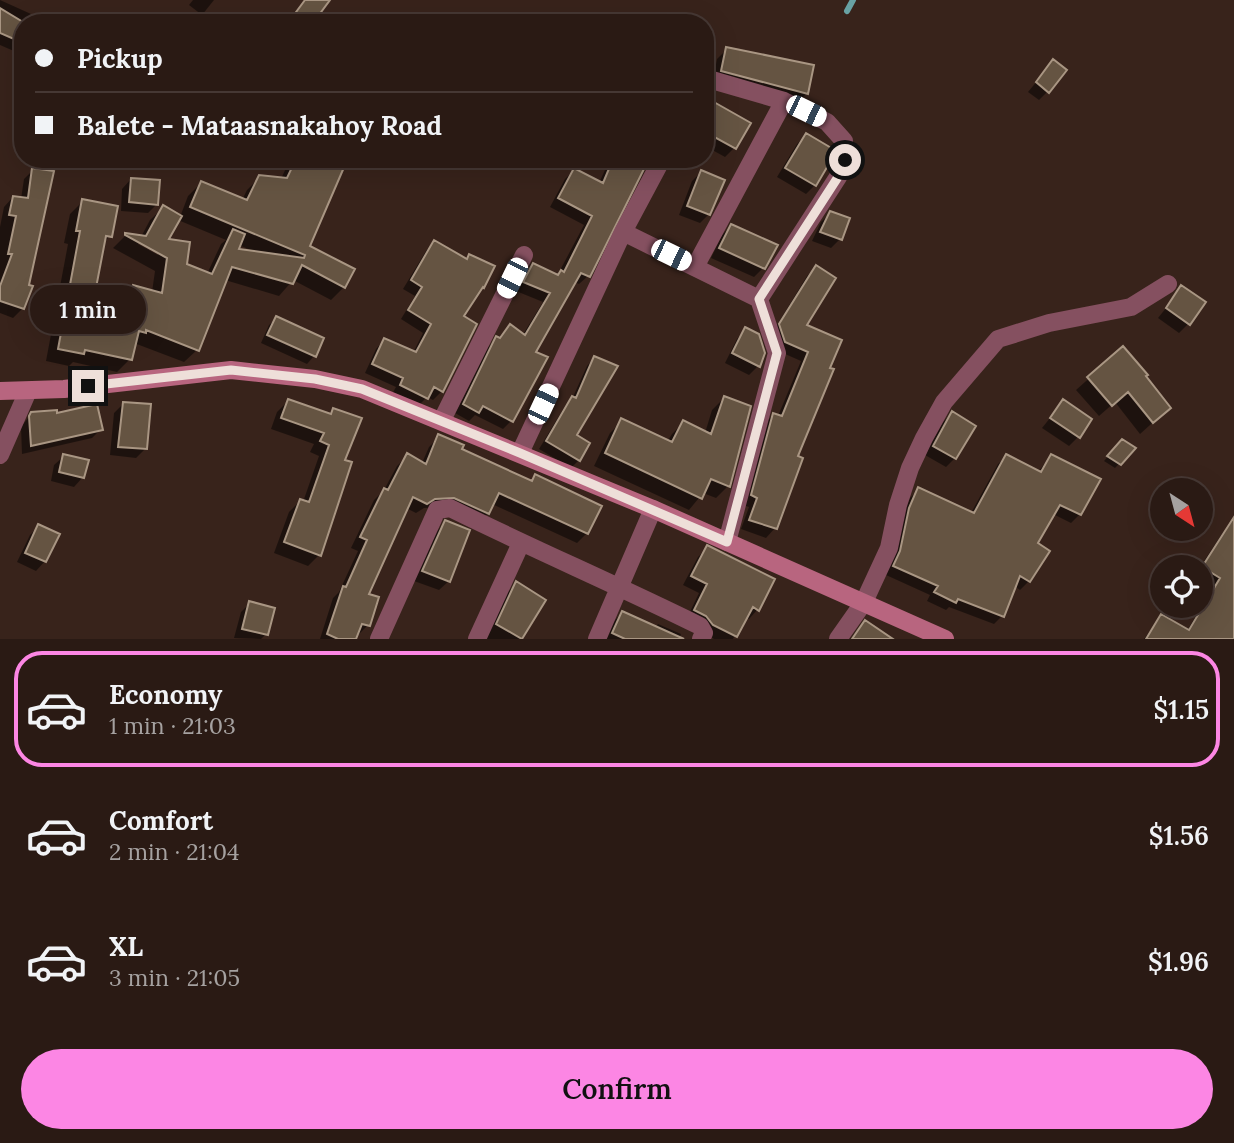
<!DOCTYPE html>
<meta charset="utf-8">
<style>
body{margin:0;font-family:Lora,serif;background:#362722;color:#f1f3f6;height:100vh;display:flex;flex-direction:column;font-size:26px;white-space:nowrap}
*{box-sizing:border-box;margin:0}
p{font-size:23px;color:#a5a1a0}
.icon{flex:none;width:38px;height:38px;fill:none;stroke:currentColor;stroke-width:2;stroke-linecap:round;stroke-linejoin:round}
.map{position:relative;height:639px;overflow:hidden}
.drawer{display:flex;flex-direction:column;background:#2a1a14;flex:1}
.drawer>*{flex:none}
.banner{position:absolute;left:14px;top:14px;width:700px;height:154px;border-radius:28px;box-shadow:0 7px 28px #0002,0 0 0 2px #463834;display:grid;align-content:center;height:154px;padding:0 21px;background:#2a1a14}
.needle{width:46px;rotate:144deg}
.tools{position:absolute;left:1150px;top:478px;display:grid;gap:14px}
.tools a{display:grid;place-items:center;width:63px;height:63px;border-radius:50%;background:#2a1a14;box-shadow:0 7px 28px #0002,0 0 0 2px #463834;font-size:35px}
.end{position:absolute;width:32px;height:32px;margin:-16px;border:9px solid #eedfd9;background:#111;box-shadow:0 0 0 4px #111}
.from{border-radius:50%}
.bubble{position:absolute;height:49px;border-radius:24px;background:#2a1a14;box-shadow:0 7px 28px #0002,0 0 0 2px #463834;font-size:23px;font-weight:600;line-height:49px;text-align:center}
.car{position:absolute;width:21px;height:42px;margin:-21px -10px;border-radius:9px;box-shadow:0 0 5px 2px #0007;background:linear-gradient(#fff 24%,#345 0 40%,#fff 0 76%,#345 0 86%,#fff 0)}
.banner b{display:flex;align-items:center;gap:24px;height:66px;font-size:26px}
.banner b+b{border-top:2px solid #463834}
.banner i{width:18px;height:18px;background:#f1f3f6}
ul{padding:12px 0 0;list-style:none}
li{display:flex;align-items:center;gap:21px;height:116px;margin:0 14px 10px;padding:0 7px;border:4px solid transparent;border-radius:28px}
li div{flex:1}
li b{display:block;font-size:26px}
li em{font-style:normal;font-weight:600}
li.on{border-color:#fc86e4}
li>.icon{width:63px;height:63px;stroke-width:1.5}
.action{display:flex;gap:14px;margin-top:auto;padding:14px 21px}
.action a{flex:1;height:80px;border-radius:42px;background:#fc86e4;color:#111;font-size:28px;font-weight:600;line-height:80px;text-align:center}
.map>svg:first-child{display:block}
</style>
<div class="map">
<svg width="1234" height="639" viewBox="0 0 1234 639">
<rect width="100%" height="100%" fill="#38231b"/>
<!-- shadow -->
<path fill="#0007" fill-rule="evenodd" d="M0,0L51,23H23V55L0,45Z
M193,0H214L202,15L189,5Z
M727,49L812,66L806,94L797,103L713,80L717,59Z
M1053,62L1048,91L1039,100L1028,92Z
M705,104L748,123L734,148L725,157L705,146Z
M806,135L832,157L815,185L806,194L777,177L797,144Z
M295,159H333L308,247L344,287L331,300L293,280L279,296L225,280L197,350L184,362L134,343L130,359L117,372L73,362L69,366L46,361L68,244L64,243L70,214L83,201L110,236L102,244L87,325L91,335L99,328L113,331L121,300L134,287L152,292L155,271L113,248L126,235L141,237L150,220L163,208L180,217L188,196L201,183L242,200L247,190L260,177L281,179L286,168ZM178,220L226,240L221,244L207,274L185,266L166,241ZM140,241L158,251V255L138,244ZM239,245L253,251L237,250Z
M499,159H527L518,168Z
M610,159H647L588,276L579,284L574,282L533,352L511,421L503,429L475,415L469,421L455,413L488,347L510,327L522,336L543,302L516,291L524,274L533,265L557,276L584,225L550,207L565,179L574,170L599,183Z
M33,170L27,286L30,287L22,309L13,318L0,313V227L4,207L13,197L21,199L24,179Z
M701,172L709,214L700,223L679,215L692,181Z
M131,179L157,204L148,213L121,211L122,189Z
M830,213L840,239L831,248L812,241L821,222Z
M731,226L763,268L754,277L711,258L722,235Z
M434,242L466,260L469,256L483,287L462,317L475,325L442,391L433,400L427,397L417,407L392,394L396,387L365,373L376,349L384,340L413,353L423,333L401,319L415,296L403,289L426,251Z
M816,267L805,325L839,341L796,457L801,459L775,528L766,538L741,529L749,507L743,505L764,424L773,415L778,416L801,361L776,350L771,335L807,276Z
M1182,288L1188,324L1179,333L1158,318Z
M277,318L322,339L314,356L307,364L261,343L269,325Z
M746,329L758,366L749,375L725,363L737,339Z
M1122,349L1169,408L1140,434L1115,402L1099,416L1076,390Z
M594,358L575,436L579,460L571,468L539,449L565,406L572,399L587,366Z
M724,398L728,486L716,498L703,493L689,510L594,466L610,433L622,421L667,442L672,434L684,422L705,433L712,410Z
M288,401L328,415L334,410L343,461L319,555L308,566L274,553L289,512L300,501L303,502L319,456L310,452L314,444L271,429L277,412Z
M1063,402L1078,437L1069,446L1042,428Z
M123,404L145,449L136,458L110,455L114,413Z
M32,413L55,415L101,429L92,438L22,454L21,427Z
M952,413L955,458L946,467L925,455L943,422Z
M439,437L460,450L530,482L535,476L587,533L577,543L492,504L488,513L478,523L443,507L424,508L416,513L406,508L366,595L368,625L354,639H320L333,598L339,592L358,551L351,548L374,500L384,490L397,466L407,456L422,463L429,447Z
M1122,441L1133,449L1115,468L1104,461Z
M64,456L83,477L74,487L51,481L54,465Z
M1007,456L1038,472L1051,456L1080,514L1071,523L1053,514L1036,543L1029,581L1020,590L1014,586L1002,616L994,624L949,607L946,610L927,601L930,595L886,575L901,518L910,498L919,489L971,513L998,464Z
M446,522L449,581L439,590L414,581L436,532Z
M1230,525L1234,527V639H1144L1161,616L1187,631L1212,588L1200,581V567L1222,534Z
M39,526L45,561L36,571L17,562L30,535Z
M707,548L758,609L749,619L746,617L733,639H714L686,620L699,593L683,585L698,557Z
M516,584L544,601L520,639H485L503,597Z
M250,603L266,634L261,639L234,638L241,612Z
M622,613L655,628L658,624L681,634L679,639H605L613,622Z"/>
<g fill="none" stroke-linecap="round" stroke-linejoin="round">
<!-- stream -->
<path stroke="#68a1a3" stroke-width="6" d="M847,11L853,0"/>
</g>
<!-- building -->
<path fill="#655442" stroke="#a99683" stroke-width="2" d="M305,0H330L313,23H288Z
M0,8L23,22V43L0,33Z
M726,47L814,65L808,94L721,71Z
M1053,59L1067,70L1049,93L1036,82Z
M705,97L751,123L736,149L705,132Z
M806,133L833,149V157L816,186L785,168Z
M296,159H336L345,165L310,246L355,269L345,288L302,265L293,284L232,267L199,351L146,330V333L139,331L132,360L85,350L84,354L58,349L80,231H76L82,199L118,206L112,237L106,236L89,324L95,325L93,335L98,326L122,331L133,285L162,293L167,258L125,235V233L146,236L163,205L182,216L169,239L190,242L187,264L212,274L233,229L245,234L239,249L304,258L305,255L190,207L201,181L247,200L259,175L287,178Z
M613,159H649L590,277L581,273L536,352L548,357L513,422L483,406L479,413L463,404L496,336L500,338L510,324L525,335L550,293L523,282L533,263L558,275L561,270L564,272L592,216L558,198L574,168L603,183Z
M32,168L54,171L29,285L33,286L24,309L0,301V286L12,254H8L16,216L9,215L13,196L28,198Z
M701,170L725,180L710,215L687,206Z
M131,178L160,180L158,205L129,202Z
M830,211L850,218L842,240L820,232Z
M731,224L778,245L765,269L719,248Z
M434,240L467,259L469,254L495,266L484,288L483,287L464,316L477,324L443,392L434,387L428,399L400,385L403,378L372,364L384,338L416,352L431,324L408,310L422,287L411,280Z
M816,265L836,278L807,325L842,340L830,368L834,369L798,456L803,458L777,529L749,520L757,498L751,495L773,413L782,416L808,352L785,342L779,324Z
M1181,285L1206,302L1190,325L1166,308Z
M276,316L324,338L316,357L267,335Z
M745,327L759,334L765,353L760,367L732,353Z
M1123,346L1148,375L1146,376L1171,408L1153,423L1128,392L1112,406L1087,377Z
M594,356L618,366L577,435L590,443L580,461L546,441L572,396L576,398Z
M724,396L751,406L730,487L711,479L702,499L605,453L621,418L672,442L683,420L711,434Z
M288,399L331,414L333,408L362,418L345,460L352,462L321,556L284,542L300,499L309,502L329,445L320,441L324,433L281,418Z
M1063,399L1092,419L1080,438L1050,418Z
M123,402L151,404L147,449L118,447Z
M97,404L103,430L31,446L29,416L31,412L57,410V413Z
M952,411L976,426L956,459L933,446Z
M438,434L464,445L462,449L532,481L535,474L602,506L588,534L499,493L489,514L454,498L435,499L427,504L413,497L369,594L379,597L370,626L362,624L356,639H338L327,634L343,586L346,587L367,540L360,537L384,488L388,490L407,453L426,464Z
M1122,439L1136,448L1121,465L1107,456Z
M63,454L89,460L84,478L59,472Z
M1006,454L1041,472L1051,454L1101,479L1081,515L1060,505L1038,543L1050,551L1030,582L1020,576L1004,617L958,599L956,603L934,592L938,586L893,566L900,551L909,508L918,487L974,513Z
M1234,517V639H1146L1161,614L1189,630L1220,578L1202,567Z
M445,520L470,530L450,582L422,571Z
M38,524L60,534L46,562L25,553Z
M707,545L775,579L759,611L753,607L737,637L713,625L706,616L694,610L707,584L691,576Z
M516,581L546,600L522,639L496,624Z
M249,601L275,608L268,635L242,629Z
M622,611L684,639H625L612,633Z
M865,620L893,639H852Z"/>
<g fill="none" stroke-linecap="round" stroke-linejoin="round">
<!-- minor -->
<path stroke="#855060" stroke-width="18" d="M705,78L784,101L827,122L844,141L845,160L838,177L759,299L777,353L727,542
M623,232L759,299
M695,267L784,101
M442,420L524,255
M520,453L623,232L662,159
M0,455L28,391
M379,639L437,510L450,508C533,549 617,585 700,626L704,633L701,639
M477,639L521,543
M597,639L653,509
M838,639L864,602L889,548L898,505L910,468L924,438L944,402L998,339L1049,323L1131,307L1168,284"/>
<!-- secondary -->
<path stroke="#b8657f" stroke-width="18" d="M0,391L64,389L231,370L315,379L362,389L653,509L945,639"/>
</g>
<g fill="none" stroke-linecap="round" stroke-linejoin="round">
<!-- route -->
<path stroke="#eedfd9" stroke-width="9" d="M88,386L231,370L315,379L362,389L520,453L727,542L777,353L759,299L838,177L845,160"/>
</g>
</svg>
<div class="tools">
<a><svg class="needle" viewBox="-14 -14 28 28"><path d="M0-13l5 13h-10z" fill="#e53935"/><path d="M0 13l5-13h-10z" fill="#a5a1a0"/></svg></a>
<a><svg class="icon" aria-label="locate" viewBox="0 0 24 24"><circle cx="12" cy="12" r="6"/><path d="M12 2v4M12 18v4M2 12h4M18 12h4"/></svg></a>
</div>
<i class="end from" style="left:845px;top:160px"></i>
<i class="end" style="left:88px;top:386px"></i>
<div class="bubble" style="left:30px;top:285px;width:116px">1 min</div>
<i class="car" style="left:806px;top:111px;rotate:116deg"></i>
<i class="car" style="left:671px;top:255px;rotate:116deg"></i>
<i class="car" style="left:512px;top:278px;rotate:206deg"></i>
<i class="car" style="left:543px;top:404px;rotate:25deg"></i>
<div class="banner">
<b><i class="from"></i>Pickup</b>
<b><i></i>Balete - Mataasnakahoy Road</b>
</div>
</div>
<section class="drawer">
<ul>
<li class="on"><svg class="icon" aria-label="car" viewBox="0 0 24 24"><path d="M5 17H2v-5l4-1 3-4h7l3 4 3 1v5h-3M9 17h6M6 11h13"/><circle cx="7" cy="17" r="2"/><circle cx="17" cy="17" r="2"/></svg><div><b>Economy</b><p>1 min · 21:03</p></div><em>$1.15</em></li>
<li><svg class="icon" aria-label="car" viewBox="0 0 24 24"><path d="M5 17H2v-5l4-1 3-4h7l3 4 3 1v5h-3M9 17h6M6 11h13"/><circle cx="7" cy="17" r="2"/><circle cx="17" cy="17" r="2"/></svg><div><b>Comfort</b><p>2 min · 21:04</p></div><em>$1.56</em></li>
<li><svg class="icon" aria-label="car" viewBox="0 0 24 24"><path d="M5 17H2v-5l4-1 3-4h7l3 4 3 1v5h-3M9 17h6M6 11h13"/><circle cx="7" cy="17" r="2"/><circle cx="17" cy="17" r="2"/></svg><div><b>XL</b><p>3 min · 21:05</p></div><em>$1.96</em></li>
</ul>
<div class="action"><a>Confirm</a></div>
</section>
